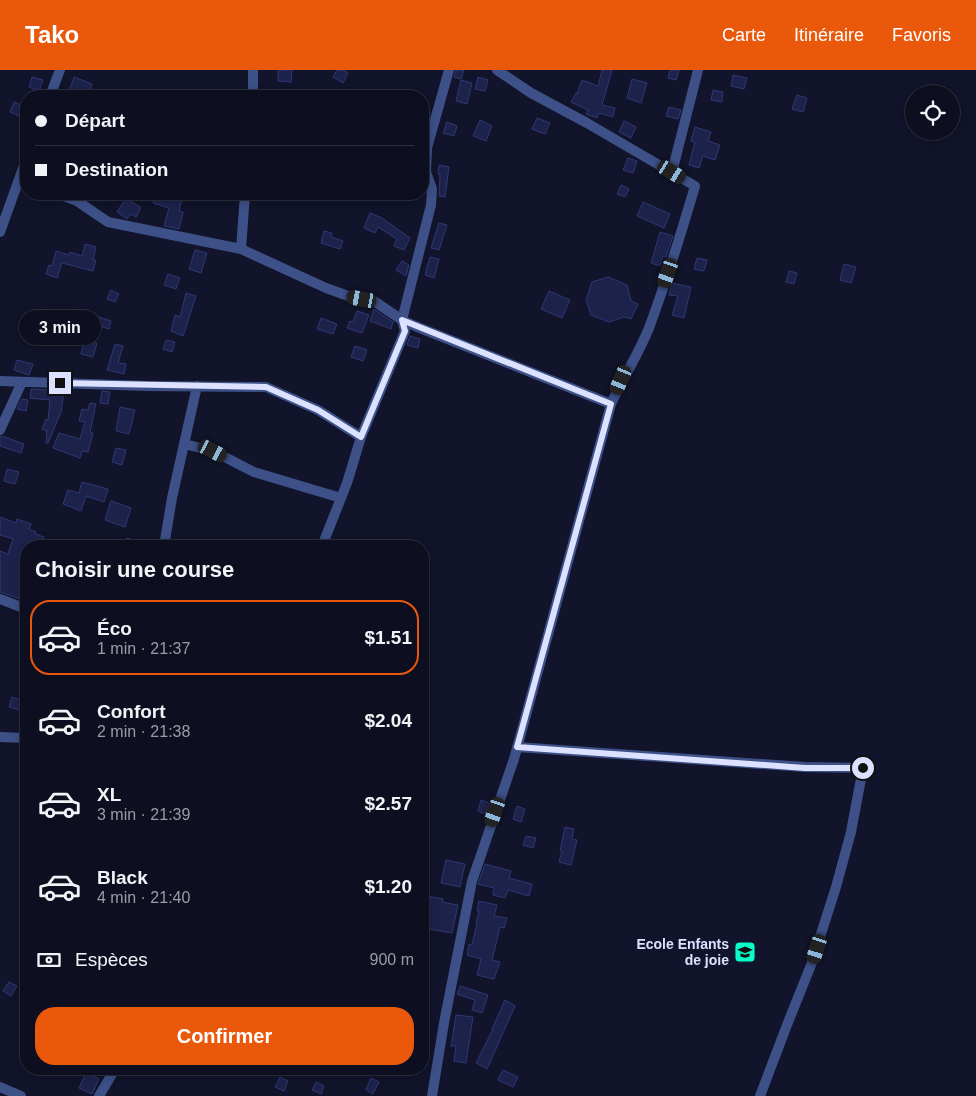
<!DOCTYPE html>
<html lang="fr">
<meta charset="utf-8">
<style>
body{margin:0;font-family:Helvetica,sans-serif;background:#1b1d2d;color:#f1f3f6;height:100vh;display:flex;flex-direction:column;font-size:19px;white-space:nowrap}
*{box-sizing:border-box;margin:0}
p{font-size:16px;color:#9a9ca5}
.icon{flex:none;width:28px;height:28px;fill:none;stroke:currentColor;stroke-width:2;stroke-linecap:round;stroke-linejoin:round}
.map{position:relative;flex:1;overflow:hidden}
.panel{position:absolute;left:20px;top:470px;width:409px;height:535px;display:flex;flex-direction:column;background:#0d0f20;border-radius:20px;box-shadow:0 2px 12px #0003,0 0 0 1px #2d2f3e}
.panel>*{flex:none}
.guide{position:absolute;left:20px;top:20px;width:409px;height:110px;border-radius:20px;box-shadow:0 2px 12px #0003,0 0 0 1px #2d2f3e;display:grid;align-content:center;height:110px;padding:0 15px;background:#0d0f20}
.fabs{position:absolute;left:905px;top:15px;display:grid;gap:10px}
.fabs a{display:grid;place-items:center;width:55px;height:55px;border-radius:50%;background:#0d0f20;box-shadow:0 2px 12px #0003,0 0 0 1px #2d2f3e;font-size:25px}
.end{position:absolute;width:22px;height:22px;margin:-11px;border:6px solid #dbe1ff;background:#111;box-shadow:0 0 0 2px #111}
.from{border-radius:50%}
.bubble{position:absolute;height:35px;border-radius:18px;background:#0d0f20;box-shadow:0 2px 12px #0003,0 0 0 1px #2d2f3e;font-size:16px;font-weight:600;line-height:35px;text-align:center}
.car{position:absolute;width:15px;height:30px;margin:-15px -8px;border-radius:6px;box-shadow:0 0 4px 1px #0007;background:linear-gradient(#222 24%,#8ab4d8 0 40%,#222 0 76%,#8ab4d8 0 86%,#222 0)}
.guide b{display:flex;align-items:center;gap:18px;height:48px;font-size:19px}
.guide b+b{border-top:1px solid #2d2f3e}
.guide i{width:12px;height:12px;background:#f1f3f6}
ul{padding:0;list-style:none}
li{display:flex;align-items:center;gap:15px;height:75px;margin:0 10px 8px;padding:0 5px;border:2px solid transparent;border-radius:20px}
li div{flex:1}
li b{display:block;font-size:19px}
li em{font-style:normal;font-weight:600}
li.selected{border-color:#ea580c}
li>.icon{width:45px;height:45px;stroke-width:1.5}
h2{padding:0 15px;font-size:22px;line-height:60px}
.pay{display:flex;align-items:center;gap:12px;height:55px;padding:0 15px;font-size:19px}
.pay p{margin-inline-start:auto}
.action{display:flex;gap:10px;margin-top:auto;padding:10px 15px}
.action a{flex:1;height:58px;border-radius:20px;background:#ea580c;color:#fff;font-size:20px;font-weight:600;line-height:58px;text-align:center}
header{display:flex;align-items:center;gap:30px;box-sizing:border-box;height:70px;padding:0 25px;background:#ea580c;color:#fff}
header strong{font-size:24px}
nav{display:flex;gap:28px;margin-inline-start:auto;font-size:18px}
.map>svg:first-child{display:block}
</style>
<header>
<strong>Tako</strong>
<nav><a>Carte</a><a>Itinéraire</a><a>Favoris</a></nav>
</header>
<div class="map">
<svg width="976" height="1026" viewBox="0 0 976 1026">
<rect width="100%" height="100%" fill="#11142a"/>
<!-- building -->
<path fill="#1d224b" stroke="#303776" d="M278,0H292L291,12L278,11Z
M337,0H343L348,3L343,13L333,7Z
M456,0H464L461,9L454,7Z
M602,0H612L602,35L615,38L613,47L599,43L597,48L586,44L588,40L571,32L576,23L577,24L582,10L598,16Z
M670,0H679L676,10L668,8Z
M733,5L747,8L744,19L731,16Z
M32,7L43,10L39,21L29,17Z
M74,7L92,14L88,26L70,19Z
M478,7L488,10L485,21L475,19Z
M632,9L647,13L641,33L627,28Z
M461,10L472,13L467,34L456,31Z
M713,20L723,22L722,32L711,30Z
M797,25L807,28L803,42L792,39Z
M14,32L26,37V49L10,42Z
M669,37L681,40L678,49L666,46Z
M537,48L550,53L545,64L532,59Z
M480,50L492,56L486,71L473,66Z
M624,51L636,57L631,68L619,62Z
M447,52L457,56L454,66L443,63Z
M695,57L711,62L708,71L720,75L715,90L703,86L699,98L689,95L695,72L691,71Z
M628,88L637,91L633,103L623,100Z
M439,95L449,97L445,127L439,126L440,105L438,104Z
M621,115L629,119L625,127L617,124Z
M156,124L172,128L173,124H183L179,141L183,142L179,159L164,156L169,138L153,133Z
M126,128L140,137V140L136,147L130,144L127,149L117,142Z
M643,132L670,144L664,158L637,146Z
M370,143L382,148L410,168L404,180L394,176L397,169L378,157L375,163L364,158Z
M439,153L447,155L439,180L431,178Z
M324,161L332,163L331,167L343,171L340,179L321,173Z
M660,162L673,166L666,187L663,186L660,196L651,193Z
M85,174L96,177L93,190H96L93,201L62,193L57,208L46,204L49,195L52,196L56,181L69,185L70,182L82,186Z
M195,180L207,183L201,203L189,199Z
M430,187L439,189L434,208L425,205Z
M697,188L707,190L704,201L694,199Z
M402,191L409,195L406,206L396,200Z
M844,194L856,197L851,213L840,210Z
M789,201L797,203L794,214L786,212Z
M168,204L180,208L176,219L164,215Z
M608,207L627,215L631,231L638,234L631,249L624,247L609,252L591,245L586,230L592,212Z
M672,213L691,217L684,248L672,245L678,226L669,225Z
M111,220L119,224L115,232L107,229Z
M549,221L570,230L562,248L541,239Z
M186,223L196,226L183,266L171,261L175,245L180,247Z
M374,239L393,252L391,259L370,251Z
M357,241L369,245L362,263L347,258L350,251L353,252Z
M96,246L111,251L109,259L93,254Z
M321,248L337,254L333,264L317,259Z
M410,266L420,269L418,278L407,275Z
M84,270L97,273L93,287L81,284Z
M166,270L175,272L172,282L163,279Z
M115,274L123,276L118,293L126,294L124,304L107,300Z
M355,276L367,280L363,291L351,287Z
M17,290L33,294L29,305L14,300Z
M31,319L64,321L61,342L48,373H46L47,361L42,359L46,349L48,350L50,330L30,328Z
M102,321L110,322L108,334L100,333Z
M22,329L28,330L26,341L17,339Z
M90,333L96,334L90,362L93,363L88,382L82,381L80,388L53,378L59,363L80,369L85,352L79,351L82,339L88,340Z
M120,337L135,340L129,364L116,361Z
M2,366L24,374L21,383L0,376V367Z
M116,378L126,380L122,395L112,392Z
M7,399L19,402L15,414L4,411Z
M82,412L108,419L104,432L86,426L81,441L63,434L68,420L79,423Z
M111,431L131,438L125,457L105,450Z
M0,447L16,453L17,449L31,454L29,459L36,462L35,464L44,467L41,476H26V531L0,522V481L8,484L13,469L0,465Z
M127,468L148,475V476H124Z
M12,627L26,632V642L9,637Z
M481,730L489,733L485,744L478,741Z
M517,736L525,739L521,752L513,749Z
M565,757L574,759L572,769L577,770L571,795L559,792L562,781H560Z
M526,766L536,768L533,778L523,775Z
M446,790L465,794L460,817L441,813Z
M485,794L511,801L509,808L532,814L529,826L508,820L505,828L493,825L494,818L478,814Z
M422,825L443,829L442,832L458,835L452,863L422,858Z
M479,831L497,835L494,846L507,848L504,858L500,857L492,890L500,892L494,909L477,905L481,889L467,885L469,874L472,875L477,853H476L479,841H477Z
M9,912L17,916L11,926L3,921Z
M460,916L488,925L482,943L472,940L475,930L457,924Z
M505,930L515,936L487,999L476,993L493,959H492Z
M456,945L473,947L466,993L454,991L456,976H451Z
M503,1000L518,1007L513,1017L498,1010Z
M86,1003L99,1009L92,1024L79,1018Z
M280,1007L288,1011L284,1021L275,1017Z
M371,1008L379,1012L373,1024L366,1020Z
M316,1012L324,1016L321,1024L312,1020Z"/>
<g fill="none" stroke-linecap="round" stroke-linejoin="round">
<!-- street -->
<path stroke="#3d5188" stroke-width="10" d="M50,26L60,0
M253,26V0
M672,102L698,0
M59,124L77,131L108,152L241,179L326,218L351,227L374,231L402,250L415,256L611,334
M0,162L26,90
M241,179L245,124
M0,311L147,316L266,317L318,340L361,367L405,261L402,250L431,135L432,119L426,102L427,78L449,0
M0,360L22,312
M184,374L213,381L254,402L341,428
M164,476L172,428L197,316
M322,476L347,413L361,367
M0,529L26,539
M0,667L26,668
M517,677L805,697L863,698L851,762L836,817L811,895L787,955L760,1026
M0,1017L21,1026
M99,1026L115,999
M432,1026L444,953L472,811L514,689L611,334C623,308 638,285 649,258C666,212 681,164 695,116L587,53L531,23L497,0"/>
</g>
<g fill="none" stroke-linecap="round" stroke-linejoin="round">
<!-- route -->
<path stroke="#dbe1ff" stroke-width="6" d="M60,313L266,317L318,340L361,367L405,261L402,250L611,334L517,677L805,698H863"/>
</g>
<!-- icons -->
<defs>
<g id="school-square" transform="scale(1.125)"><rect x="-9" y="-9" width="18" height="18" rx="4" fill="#09fcca" stroke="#11142a"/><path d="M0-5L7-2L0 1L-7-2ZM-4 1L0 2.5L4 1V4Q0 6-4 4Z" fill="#111"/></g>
</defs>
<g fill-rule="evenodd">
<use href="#school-square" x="745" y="882"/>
</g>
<g text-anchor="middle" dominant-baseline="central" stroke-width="4.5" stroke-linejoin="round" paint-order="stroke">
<!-- poi labels -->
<g font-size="14" font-weight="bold" fill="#dbe1ff" stroke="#11142a" text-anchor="end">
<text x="729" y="874">Ecole Enfants<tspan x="729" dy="16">de joie</tspan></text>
</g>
</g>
</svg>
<div class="fabs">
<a><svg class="icon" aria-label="locate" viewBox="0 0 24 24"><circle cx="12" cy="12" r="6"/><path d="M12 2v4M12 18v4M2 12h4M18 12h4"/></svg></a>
</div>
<i class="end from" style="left:863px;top:698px"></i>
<i class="end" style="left:60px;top:313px"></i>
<div class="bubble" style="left:19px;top:240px;width:82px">3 min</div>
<i class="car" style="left:672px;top:102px;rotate:121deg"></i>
<i class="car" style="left:668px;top:203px;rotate:199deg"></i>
<i class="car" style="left:362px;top:229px;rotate:280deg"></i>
<i class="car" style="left:621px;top:310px;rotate:203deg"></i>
<i class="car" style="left:213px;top:381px;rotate:117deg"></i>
<i class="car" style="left:495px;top:742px;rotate:199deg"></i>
<i class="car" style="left:817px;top:879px;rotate:198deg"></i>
<div class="guide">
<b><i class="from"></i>Départ</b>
<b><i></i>Destination</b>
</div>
<section class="panel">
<h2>Choisir une course</h2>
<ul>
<li class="selected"><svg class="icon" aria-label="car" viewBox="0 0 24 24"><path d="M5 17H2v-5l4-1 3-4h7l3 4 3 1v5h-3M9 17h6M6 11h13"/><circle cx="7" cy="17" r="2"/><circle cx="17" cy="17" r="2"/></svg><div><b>Éco</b><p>1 min · 21:37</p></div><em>$1.51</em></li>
<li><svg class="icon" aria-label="car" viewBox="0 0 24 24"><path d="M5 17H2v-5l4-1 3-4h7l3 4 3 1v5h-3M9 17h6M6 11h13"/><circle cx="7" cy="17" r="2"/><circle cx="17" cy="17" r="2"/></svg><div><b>Confort</b><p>2 min · 21:38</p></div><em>$2.04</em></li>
<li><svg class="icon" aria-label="car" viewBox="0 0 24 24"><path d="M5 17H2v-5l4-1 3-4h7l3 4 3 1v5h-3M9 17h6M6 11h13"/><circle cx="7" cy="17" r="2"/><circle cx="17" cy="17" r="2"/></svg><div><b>XL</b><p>3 min · 21:39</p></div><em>$2.57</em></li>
<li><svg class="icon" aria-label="car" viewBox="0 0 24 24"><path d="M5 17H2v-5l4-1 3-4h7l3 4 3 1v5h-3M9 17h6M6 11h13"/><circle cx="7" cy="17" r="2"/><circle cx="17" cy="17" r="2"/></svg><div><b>Black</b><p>4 min · 21:40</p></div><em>$1.20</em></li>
</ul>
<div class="pay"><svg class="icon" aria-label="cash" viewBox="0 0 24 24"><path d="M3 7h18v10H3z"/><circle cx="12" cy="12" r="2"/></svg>Espèces<p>900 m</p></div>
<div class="action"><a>Confirmer</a></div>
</section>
</div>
